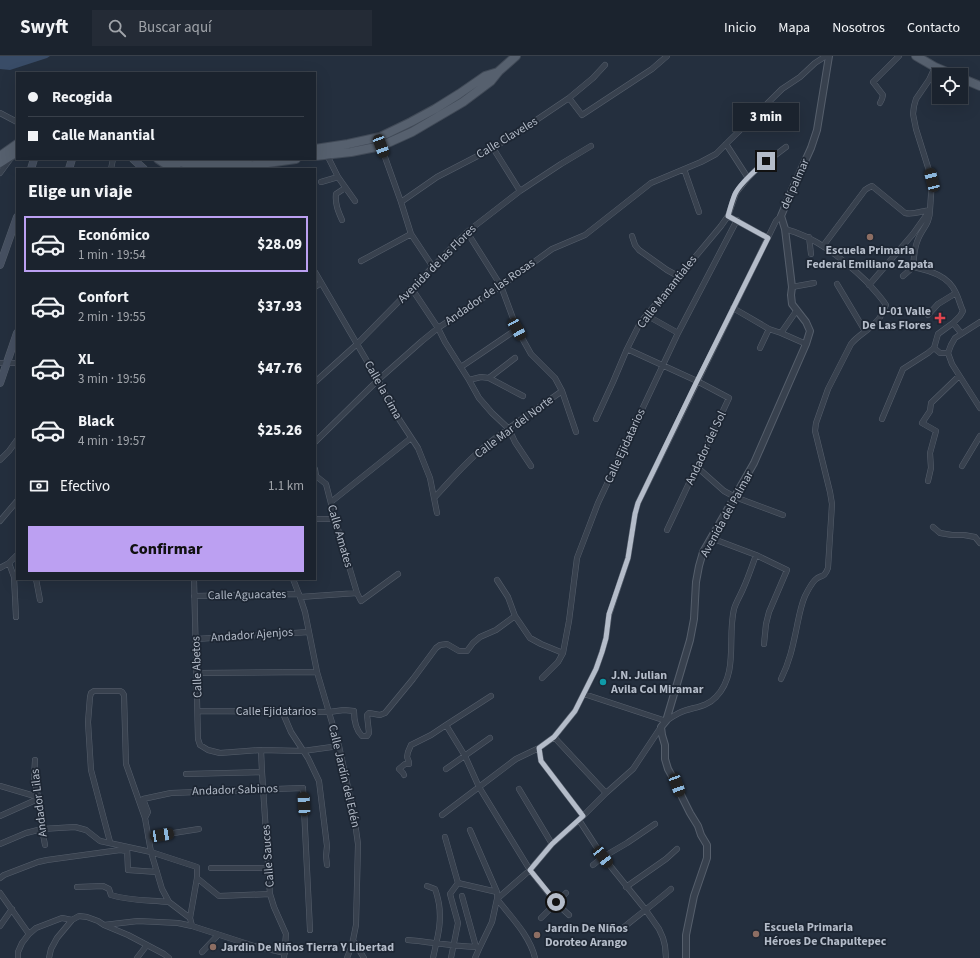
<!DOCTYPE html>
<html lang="es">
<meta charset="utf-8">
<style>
body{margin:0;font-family:"Source Sans 3",sans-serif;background:#242b36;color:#f1f3f6;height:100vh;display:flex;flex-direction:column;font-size:15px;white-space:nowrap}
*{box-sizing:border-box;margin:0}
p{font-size:13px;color:#a0a4aa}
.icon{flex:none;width:22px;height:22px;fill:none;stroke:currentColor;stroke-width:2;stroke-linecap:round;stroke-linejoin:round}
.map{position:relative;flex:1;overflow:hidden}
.side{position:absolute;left:16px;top:112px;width:300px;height:412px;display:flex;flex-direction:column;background:#1b232e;border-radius:0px;box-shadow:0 4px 16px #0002,0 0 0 1px #39404a}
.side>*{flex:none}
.guide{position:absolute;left:16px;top:16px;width:300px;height:88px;border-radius:0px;box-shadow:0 4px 16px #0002,0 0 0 1px #39404a;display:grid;align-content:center;height:88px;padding:0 12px;background:#1b232e}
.fabs{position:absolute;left:932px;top:12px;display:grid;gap:8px}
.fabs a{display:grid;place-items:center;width:36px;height:36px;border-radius:0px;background:#1b232e;box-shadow:0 4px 16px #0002,0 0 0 1px #39404a;font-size:20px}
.end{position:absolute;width:18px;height:18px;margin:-9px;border:5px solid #b4bcc9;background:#111;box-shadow:0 0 0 2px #111}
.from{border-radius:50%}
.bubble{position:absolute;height:28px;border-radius:0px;background:#1b232e;box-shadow:0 4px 16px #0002,0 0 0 1px #39404a;font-size:13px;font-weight:800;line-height:28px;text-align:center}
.car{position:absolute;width:12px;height:24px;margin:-12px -6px;border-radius:5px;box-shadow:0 0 3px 1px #0007;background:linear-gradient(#222 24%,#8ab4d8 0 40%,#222 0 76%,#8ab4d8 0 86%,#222 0)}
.guide b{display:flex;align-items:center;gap:14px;height:38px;font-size:15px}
.guide b+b{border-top:1px solid #39404a}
.guide i{width:10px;height:10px;background:#f1f3f6}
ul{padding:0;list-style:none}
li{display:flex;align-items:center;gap:12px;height:56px;margin:0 8px 6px;padding:0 4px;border:2px solid transparent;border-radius:0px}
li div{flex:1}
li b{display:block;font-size:15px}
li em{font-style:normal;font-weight:800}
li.selected{border-color:#bca0f2}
li>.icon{width:36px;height:36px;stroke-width:1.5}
h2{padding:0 12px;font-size:18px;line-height:48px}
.pay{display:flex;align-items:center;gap:10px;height:44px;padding:0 12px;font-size:15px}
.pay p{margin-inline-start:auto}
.action{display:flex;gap:8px;margin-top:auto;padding:8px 12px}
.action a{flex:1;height:46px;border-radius:0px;background:#bca0f2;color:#111;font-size:16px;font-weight:800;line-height:46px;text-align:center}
header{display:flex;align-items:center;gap:24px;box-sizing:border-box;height:56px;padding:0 20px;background:#1b232e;border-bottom:1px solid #39404a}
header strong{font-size:19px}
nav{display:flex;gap:22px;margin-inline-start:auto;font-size:14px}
.search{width:280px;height:36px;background:#242b36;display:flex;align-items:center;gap:10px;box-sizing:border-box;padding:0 14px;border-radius:0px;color:#a0a4aa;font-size:15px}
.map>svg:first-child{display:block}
</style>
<header>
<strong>Swyft</strong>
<div class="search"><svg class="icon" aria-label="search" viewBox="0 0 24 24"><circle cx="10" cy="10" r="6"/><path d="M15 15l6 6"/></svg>Buscar aquí</div>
<nav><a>Inicio</a><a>Mapa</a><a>Nosotros</a><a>Contacto</a></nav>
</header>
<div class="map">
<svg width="980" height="902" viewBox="0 0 980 902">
<rect width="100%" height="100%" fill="#242f3e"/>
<!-- water -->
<path fill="#394c67" d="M0,0H50L47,2L10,14L0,13Z"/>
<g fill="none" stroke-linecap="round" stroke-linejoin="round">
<!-- minor casing -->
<g stroke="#565f6c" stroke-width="6">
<path id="minor" d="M569,42L582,59L652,13L667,0
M880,47L882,43L883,39L873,26L899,0
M0,57L17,66
M726,88L748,122
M381,90L401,146L411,178L433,211
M493,92L520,135
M327,99L338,121L355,145
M111,113L113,103
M684,113L699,156
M0,117L11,102
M321,126L338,121
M401,146L437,121L493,92L526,71L569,42L593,22L605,9
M728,160L768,182
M342,164C338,155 335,148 336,138L345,132
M467,176L501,230L517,273L531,298L555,322L562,335L576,376
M632,180L635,189L639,194L667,214L678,220
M809,181L811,198
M823,190L865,134L868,132L872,130L905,157C914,159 921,155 930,154C930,169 921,173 917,186C914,194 914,203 913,211L911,213L903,220
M361,205L411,178
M913,211C930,215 948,219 956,237C959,243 960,249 963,255L960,260L953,267L938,278L934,292L940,297H948
M315,216L378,324L395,357L418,392L430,422L437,457
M837,228L865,275
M869,229L913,178L930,154L932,124L916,73L913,58L914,50L916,43L929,24L935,11
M315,231L321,227
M792,231L814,227
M412,233L438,272L445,286L469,324L479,342L492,357L509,373L515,386L531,410
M733,252L769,273L781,277L806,288
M646,259L678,277
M928,259L938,248L956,237
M953,267L961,277
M781,277L797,254
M760,292L769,273
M627,293L697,325L729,342L667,474
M948,297L952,308L980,352
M948,297L951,289L955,282L980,266
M0,307H17
M461,311L517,273
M489,322L515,302
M469,324L481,321L489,322L523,340
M315,326L357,288L467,176L520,135L561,108L591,90
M596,363L613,326L627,293L640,267L721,170L728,160L736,137L748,122L757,113L786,91
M882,363L903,313L928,297L934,292
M315,386L378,324L422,285L438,272L501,230L552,193L585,179L651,127L701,106L716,98L726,88L782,33L800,21L815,7L826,0
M0,404L9,395L17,384
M962,410L980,380
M697,411L724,435L735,441L783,459
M315,413L316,420
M315,420H316L326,428L335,463L357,537L361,545L398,518
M928,425L931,412L930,397L936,375L922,367L930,355L931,347L959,320
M434,442C450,425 464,408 482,393C506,372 536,354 562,335
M331,446L411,382
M315,463H335
M0,465L17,445
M933,471L940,477L952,479H964L975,481L980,487
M711,482L756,499L787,514L769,556L766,568L764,588
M9,507L14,521L16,561
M0,512L9,507L17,499
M36,523L40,544
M194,523L198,683L200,689L208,694L220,697L261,694L303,695L339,690
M293,523L300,541L305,556L317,616L339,690L354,759L358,788L356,869L352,889L347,902
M497,524L508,541L515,560L530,582L541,588L563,597
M194,540L299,538
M300,541L357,537
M196,583L309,576
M197,617L317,616
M542,622L558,606L563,597L569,565L577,502L598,447L678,277L737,164
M781,623C790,605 793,589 797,570C799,560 801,549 805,540C807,536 812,527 815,524C821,518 824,523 828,512L832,448L830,436L817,383L815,375L816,367L828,333L851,288C858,279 868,275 876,266C881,262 883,255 886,249C881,241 873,233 866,225C843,203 816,181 785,173
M584,638L666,665C670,662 675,659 679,657C691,651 706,652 716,641C739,617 727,582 734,553C736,546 740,540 743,533C748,522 752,510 756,499
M198,655L329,656L344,654L354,655C354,663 356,674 362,680H367L369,677L367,659L369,657L380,659L385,657L413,623L436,592L440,589L447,588L459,595H467L473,587L480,581L496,574L515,560
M282,655L291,676L308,702L319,725L327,790L326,800L327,809
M446,669L465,700L479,731L530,814L556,847L569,859
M554,681L606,737
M539,692L541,705L583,760
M261,694L262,716L270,838L274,851L286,878L284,902
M35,704L34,723L41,753L42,773L45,789
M446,713L490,682
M186,718L262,716
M404,719L403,717L399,713L405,708H409V706L407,701L408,696L411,689L431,679L446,669L491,640
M0,730L38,741
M519,733L552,788
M442,759L516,703L539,692L554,681L575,655L596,613L602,596L606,582L609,559L628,502L635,458L638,447L759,200L776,165L781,160
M0,760L38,743
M145,762L148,756L143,743L171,737L303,732L310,874
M579,764L603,801L645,853L659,873L663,882L665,890L666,902
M470,774L497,836
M148,781L199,773
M445,781L458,827
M110,786L91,714L88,666L90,641L91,637L94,635H120L122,636L124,639L126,708L145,762L151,796L162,833L169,846L190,862L192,870
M0,788L26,777L42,773L75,771L86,774L100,785L151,796L197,811V822L190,862
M127,792L128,814L157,816
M593,809L603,801L627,787L655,768
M211,812H269
M0,822L4,819L38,806L47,804L120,794L127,795
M197,822L219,840L270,838
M427,830L435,833C437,838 438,843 439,848C442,868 437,883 433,902
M77,831L103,830L109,833L111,839C130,845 150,844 169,846
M626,831L666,803L677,793
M0,837L29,878
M462,840L476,891
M541,862L566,837
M104,869L138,865L178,867L192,870L254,890L285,897
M0,870L12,853
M624,871C640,858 656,846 671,833
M353,884L364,902
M408,884C430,886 453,890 476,891L479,893
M202,896L218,879
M18,902V896L22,887L29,878L36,872L62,862L72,864
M49,902L51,893L57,882L72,864L79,860L87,861L98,865L104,869L128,879L164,898L169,902
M137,902L147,889
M451,902L458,867L450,838L458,827L497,836V843C511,861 530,880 535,902
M475,902L479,893L492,866L497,843L530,814L552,788L579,764L606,737L633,713L661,671"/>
</g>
<!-- tertiary casing -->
<g stroke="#565f6c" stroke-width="8">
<path id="tertiary" d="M686,902V879L694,840L707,802V789L701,779L698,770L690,757L682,741L677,729L668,713L665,703V689L662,679L661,671L666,665L690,584L694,563L696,526L699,510L703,496L754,407L806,288L810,275L806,266L792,248L791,239L792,231L785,173L781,160L792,134L811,92L817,74L829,0"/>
</g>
<!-- secondary casing -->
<g stroke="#565f6c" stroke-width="8">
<path id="secondary" d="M133,103L144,113
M31,113L34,103
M69,113L72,103
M0,209L17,161
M0,327L17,277"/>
</g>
<!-- primary casing -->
<g stroke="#414a57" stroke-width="10">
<path id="primary" d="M916,0L935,11L954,19
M961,22L980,30
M315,93L348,88L380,81L411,66L435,53L459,38L485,20L498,16
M0,100L17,88
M315,100L351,96L381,90L412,76L463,46L491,25L499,15L516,0
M158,103L167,109L177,113
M171,103C179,106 188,109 196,109C213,110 231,106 248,103
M0,107L17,96
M226,113L296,103"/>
</g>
<!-- minor -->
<use href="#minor" stroke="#38414e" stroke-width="5"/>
<!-- tertiary -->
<use href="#tertiary" stroke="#38414e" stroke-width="6"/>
<!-- secondary -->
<use href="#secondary" stroke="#465061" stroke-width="7"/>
<!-- primary -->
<use href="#primary" stroke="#56606e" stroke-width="8"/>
</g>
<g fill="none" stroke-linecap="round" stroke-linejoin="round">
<!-- route -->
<path stroke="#b4bcc9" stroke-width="5" d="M556,846L530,814L552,788L583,760L541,705L539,692L554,681L575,655L596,613L602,596L606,582L609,558L628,502L635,458L638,447L697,325L768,182L728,160C730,153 732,145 735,138C740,127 757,113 766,105"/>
</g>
<!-- markers -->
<g fill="#8d6e63" stroke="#1d2633" stroke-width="1.5">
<circle cx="870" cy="181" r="4"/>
<circle cx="756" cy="878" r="4"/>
<circle cx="537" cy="879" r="4"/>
<circle cx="213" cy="891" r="4"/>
</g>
<path fill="#e0444e" stroke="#1d2633" stroke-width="1.5" d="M938 256h4v4h4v4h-4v4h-4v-4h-4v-4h4z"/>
<circle fill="#0f9aa8" stroke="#1d2633" stroke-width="1.5" cx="603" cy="626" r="4"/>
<g text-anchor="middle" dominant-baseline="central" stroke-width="3.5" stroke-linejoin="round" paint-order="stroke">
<!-- street labels -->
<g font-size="12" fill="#b4bcc9" stroke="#1d2633">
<text transform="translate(507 82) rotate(-31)">Calle Claveles</text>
<text transform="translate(795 128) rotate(-66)">del palmar</text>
<text transform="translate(437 208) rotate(-45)">Avenida de las Flores</text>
<text transform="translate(490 236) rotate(-35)">Andador de las Rosas</text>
<text transform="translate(667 236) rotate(-52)">Calle Manantiales</text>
<text transform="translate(383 334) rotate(61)">Calle la Cima</text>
<text transform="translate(514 371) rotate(-37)">Calle Mar del Norte</text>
<text transform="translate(625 390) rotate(-65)">Calle Ejidatarios</text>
<text transform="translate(706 392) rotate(-65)">Andador del Sol</text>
<text transform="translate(727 458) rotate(-61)">Avenida del Palmar</text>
<text transform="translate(340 480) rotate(74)">Calle Amates</text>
<text transform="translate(247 539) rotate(-1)">Calle Aguacates</text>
<text transform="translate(252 579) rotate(-4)">Andador Ajenjos</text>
<text transform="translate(197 611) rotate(-92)">Calle Abetos</text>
<text x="276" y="655">Calle Ejidatarios</text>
<text transform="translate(344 720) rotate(77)">Calle Jardín del Edén</text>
<text transform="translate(235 734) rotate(-2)">Andador Sabinos</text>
<text transform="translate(39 747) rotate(-97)">Andador Lilas</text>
<text transform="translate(268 800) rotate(-94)">Calle Sauces</text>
</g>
<!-- poi labels -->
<g font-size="12" font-weight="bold" fill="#b4bcc9" stroke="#1d2633" text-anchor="start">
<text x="870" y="194" text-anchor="middle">Escuela Primaria<tspan x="870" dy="14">Federal Emiliano Zapata</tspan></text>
<text x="931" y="255" text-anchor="end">U-01 Valle<tspan x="931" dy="14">De Las Flores</tspan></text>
<text x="611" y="619">J.N. Julian<tspan x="611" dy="14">Avila Col Miramar</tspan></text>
<text x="764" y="871">Escuela Primaria<tspan x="764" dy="14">Héroes De Chapultepec</tspan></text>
<text x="545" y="872">Jardin De Niños<tspan x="545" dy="14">Doroteo Arango</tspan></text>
<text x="221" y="891">Jardin De Niños Tierra Y Libertad</text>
</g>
</g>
</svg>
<div class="fabs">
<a><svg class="icon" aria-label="locate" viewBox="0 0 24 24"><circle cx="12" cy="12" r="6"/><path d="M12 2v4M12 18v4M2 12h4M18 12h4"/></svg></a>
</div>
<i class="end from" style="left:556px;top:846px"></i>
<i class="end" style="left:766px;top:105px"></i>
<div class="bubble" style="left:733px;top:47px;width:66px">3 min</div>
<i class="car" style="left:381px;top:90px;rotate:160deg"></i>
<i class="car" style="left:932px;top:124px;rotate:346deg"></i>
<i class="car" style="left:517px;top:273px;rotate:151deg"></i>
<i class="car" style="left:677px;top:729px;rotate:160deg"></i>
<i class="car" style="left:304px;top:748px;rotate:357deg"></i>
<i class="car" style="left:162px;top:779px;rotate:81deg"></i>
<i class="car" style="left:603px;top:801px;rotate:142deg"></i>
<div class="guide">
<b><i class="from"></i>Recogida</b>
<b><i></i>Calle Manantial</b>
</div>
<section class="side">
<h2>Elige un viaje</h2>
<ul>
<li class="selected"><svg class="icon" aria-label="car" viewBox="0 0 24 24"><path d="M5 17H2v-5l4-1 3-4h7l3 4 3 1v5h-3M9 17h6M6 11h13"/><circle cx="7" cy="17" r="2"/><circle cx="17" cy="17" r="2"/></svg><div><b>Económico</b><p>1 min · 19:54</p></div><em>$28.09</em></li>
<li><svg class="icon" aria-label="car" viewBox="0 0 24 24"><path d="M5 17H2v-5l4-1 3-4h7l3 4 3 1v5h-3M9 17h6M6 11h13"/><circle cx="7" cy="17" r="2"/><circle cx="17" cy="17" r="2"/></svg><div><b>Confort</b><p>2 min · 19:55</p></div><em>$37.93</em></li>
<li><svg class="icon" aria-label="car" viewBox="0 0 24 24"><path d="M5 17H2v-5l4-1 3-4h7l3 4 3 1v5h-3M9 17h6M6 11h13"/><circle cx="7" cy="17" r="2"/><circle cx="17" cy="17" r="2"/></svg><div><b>XL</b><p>3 min · 19:56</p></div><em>$47.76</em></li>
<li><svg class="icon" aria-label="car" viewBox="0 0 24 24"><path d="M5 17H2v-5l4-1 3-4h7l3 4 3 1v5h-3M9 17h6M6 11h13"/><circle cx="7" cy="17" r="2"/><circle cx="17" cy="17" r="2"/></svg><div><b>Black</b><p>4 min · 19:57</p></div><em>$25.26</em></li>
</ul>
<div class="pay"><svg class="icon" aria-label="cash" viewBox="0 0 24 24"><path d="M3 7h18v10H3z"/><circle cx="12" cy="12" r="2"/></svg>Efectivo<p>1.1 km</p></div>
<div class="action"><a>Confirmar</a></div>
</section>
</div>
